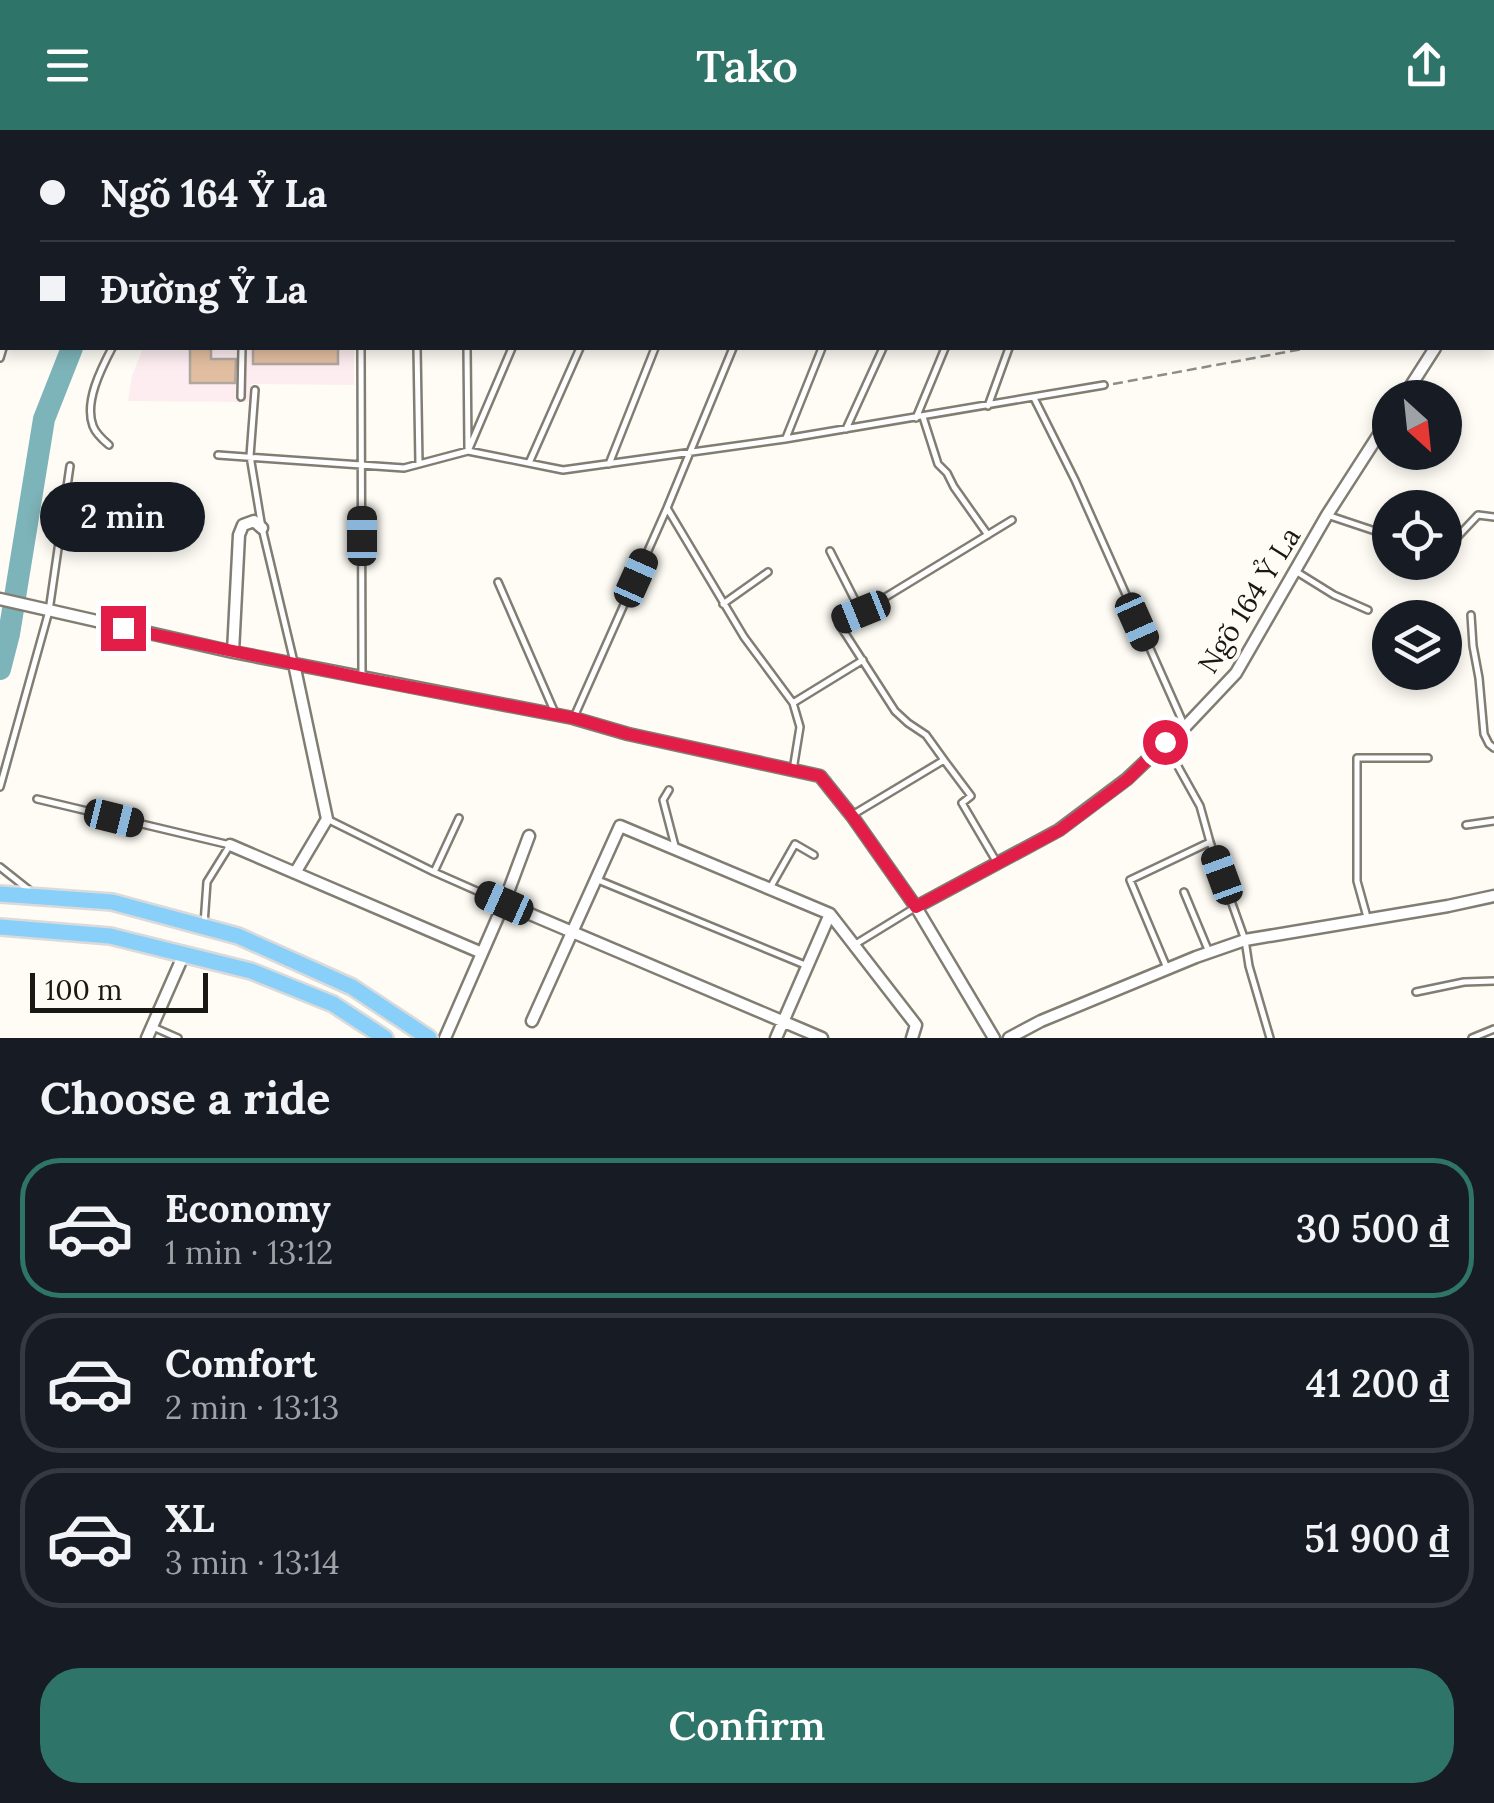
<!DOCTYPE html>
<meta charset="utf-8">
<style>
body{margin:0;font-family:Lora,serif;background:#242831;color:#f1f3f6;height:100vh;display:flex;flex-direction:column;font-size:38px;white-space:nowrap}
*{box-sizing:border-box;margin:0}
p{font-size:32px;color:#9ea1a6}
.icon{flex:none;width:55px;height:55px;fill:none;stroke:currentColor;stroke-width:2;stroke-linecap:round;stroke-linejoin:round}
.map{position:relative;height:908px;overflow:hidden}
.side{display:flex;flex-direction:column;background:#171b24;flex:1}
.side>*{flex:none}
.guide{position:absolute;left:0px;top:0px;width:1495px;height:220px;box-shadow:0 5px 15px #0003;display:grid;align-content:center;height:220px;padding:0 40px;background:#171b24}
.needle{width:65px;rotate:153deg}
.tools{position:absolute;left:1372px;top:250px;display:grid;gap:20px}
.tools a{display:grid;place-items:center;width:90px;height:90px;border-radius:50%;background:#171b24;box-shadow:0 5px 15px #0003;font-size:50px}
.scale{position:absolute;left:30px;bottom:25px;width:178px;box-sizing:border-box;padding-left:10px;border:5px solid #1a1815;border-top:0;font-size:28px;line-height:35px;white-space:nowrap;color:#1a1815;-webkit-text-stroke:8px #fefcf5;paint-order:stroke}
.end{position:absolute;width:45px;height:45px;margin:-22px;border:12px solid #e11d48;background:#fff;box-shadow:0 0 0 5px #fff}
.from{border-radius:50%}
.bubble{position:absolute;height:70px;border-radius:35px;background:#171b24;box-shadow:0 5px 15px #0003;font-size:32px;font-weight:600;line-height:70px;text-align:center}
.car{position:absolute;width:30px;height:60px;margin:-30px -15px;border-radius:12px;box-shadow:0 0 8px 2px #0007;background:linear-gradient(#222 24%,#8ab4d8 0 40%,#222 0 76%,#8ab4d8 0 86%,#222 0)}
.guide b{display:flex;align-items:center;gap:35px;height:95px;font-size:38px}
.guide b+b{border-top:2px solid #363941}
.guide i{width:25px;height:25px;background:#f1f3f6}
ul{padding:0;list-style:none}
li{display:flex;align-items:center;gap:30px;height:140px;margin:0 20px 15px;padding:0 20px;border:5px solid #363941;border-radius:40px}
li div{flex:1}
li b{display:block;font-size:38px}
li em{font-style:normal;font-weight:600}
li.active{border-color:#2f7469}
li>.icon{width:90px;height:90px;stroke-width:1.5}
h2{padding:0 40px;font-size:45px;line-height:120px}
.action{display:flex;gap:20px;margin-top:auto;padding:20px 40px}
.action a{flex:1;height:115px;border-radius:40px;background:#2f7469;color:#fff;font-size:40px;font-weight:600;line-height:115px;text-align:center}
header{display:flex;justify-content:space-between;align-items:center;height:130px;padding:0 40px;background:#2f7469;color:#fff;font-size:45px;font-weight:600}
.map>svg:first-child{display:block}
</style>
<header><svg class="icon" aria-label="menu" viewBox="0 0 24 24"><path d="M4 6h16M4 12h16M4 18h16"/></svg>Tako<svg class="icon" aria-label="share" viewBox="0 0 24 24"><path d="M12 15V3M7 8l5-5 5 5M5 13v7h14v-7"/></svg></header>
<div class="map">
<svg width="1494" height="908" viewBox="0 0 1494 908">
<rect width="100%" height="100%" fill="#fefcf5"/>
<!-- education -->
<path fill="#fdedf0" d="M143,218H354V255L251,254V272L128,271L132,246Z"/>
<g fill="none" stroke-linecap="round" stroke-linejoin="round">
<!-- river -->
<path stroke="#7db4b9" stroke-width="22" d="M248,2L251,0
M0,539L9,504L44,289L72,218"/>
</g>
<!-- building -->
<path fill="#e2bea0" stroke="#b0a79f" stroke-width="2.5" d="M190,218H211V229H236L235,253H190Z
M253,218H338V234H253Z"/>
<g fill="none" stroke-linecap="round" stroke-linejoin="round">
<!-- lane casing -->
<g stroke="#817d73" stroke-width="10">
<path id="lane" d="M938,0L939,2
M164,2L166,0
M373,2L376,0
M1492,184H1494
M361,218L362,544
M417,218L419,334
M467,218L468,318
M0,228L3,218
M255,260L250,326L262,398L294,532
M241,267L242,218
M1034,268L1075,350L1185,597
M988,276L1009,218
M923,287L938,334L947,343L954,357L988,405
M916,288L945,218
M846,299L883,218
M786,308L822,218
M109,315C103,310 96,304 93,296C84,272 101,239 112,218
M468,321L512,218
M218,325L404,338L468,321L563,340L785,309L1104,255
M529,333L580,218
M609,334L655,218
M667,378L744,507L793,573L800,597L793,640
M1327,385L1390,406
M1445,420L1478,385L1494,387
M830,421L861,482
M1297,442L1334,465L1368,480
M498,452L555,583
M723,474L768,442
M1471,485L1473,516L1479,548L1484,604L1489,614L1494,618
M793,573L863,530
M574,587L667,378L733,218
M1166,615L1200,676L1210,712L1245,810L1249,836L1270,908
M944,630L926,605L908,593L895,581L841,497V490L861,482L1012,390
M0,657L49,481L70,336
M669,660L663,670L675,716
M37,669L230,715L207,752L204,794
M854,684L944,630L971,666L962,673L996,731
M327,689L434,742L504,773
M1466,695L1494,691
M0,737L29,760
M434,742L459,688
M598,750L805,835
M770,758L795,714L814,725
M1184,762L1209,822
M1367,787L1357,751V628H1428
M854,815L916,777
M1167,838L1130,750L1210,712
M1416,862L1464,852L1494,851
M153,897L178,908
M1472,908L1494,899"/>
</g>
<!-- street casing -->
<g stroke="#817d73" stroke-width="15">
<path id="street" d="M1492,141L1494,139
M1403,268L1435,218
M0,469L233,522L573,588L628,604L820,646L852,686L916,777L994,908
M233,522L239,405L243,395L254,391L262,398
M294,534L327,689L295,743
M230,715L482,823
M504,773L822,908
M916,777L1059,700L1127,649L1165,613L1185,597L1236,543L1327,385L1390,287
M532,891L620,696L830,784L916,895L912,908
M147,908L184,824
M445,908L504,773L529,706
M776,908L830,784
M1009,908L1041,891L1196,827L1245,810L1448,776L1494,766"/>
</g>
<!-- primary casing -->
<g stroke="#dadada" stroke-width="20">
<path id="primary" d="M0,764L112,772L238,806L352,857L429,908
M0,797L110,806L251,841L333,874L385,908"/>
</g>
<!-- path -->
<path stroke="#8f8d88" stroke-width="2.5" stroke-dasharray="10 5" stroke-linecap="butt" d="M1113,254L1308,218"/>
<!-- lane -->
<use href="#lane" stroke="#fff" stroke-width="5"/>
<!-- street -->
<use href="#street" stroke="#fff" stroke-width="10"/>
<!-- primary -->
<use href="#primary" stroke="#88d0f9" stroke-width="15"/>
</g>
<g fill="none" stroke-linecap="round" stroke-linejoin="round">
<!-- route -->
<path stroke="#e11d48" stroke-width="12" d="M123,498L362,548L574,588L628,604L820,646L852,686L916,777L1060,700L1128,649L1165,612"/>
</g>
<g text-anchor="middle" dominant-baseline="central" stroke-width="8" stroke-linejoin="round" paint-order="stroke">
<!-- street labels -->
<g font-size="28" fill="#1a1815" stroke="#fefcf5">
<text transform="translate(1249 470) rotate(-58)">Ngõ 164 Ỷ La</text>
</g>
</g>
</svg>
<div class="tools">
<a><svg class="needle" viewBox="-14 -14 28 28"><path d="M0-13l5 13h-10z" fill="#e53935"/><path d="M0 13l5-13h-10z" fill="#9ea1a6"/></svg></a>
<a><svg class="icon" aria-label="locate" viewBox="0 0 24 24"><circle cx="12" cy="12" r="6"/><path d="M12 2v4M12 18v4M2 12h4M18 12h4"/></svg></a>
<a><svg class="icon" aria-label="layers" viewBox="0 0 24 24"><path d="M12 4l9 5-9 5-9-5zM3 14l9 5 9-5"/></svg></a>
</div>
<div class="scale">100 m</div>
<i class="end from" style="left:1165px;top:612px"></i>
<i class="end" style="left:123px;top:498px"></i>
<div class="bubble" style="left:40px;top:352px;width:165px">2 min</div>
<i class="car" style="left:362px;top:406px;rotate:0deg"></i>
<i class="car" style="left:636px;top:448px;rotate:24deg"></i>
<i class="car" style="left:861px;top:482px;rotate:248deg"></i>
<i class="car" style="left:1137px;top:492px;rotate:156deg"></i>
<i class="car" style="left:114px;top:688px;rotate:104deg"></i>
<i class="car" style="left:1222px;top:745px;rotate:340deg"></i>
<i class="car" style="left:504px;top:773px;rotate:294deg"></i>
<div class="guide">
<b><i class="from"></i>Ngõ 164 Ỷ La</b>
<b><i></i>Đường Ỷ La</b>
</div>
</div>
<section class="side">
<h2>Choose a ride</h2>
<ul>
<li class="active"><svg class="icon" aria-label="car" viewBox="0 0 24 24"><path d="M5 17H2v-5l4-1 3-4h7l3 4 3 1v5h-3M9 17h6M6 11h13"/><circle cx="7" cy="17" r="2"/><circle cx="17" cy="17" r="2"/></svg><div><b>Economy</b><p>1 min · 13:12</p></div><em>30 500 ₫</em></li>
<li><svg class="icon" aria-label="car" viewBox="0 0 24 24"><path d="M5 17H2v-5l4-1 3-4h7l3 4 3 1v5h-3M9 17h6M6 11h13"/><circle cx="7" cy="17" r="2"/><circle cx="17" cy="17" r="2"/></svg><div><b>Comfort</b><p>2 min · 13:13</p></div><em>41 200 ₫</em></li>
<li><svg class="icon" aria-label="car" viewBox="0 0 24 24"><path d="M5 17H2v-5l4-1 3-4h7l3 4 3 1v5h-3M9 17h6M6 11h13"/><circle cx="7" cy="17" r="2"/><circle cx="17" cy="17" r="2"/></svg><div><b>XL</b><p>3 min · 13:14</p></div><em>51 900 ₫</em></li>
</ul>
<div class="action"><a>Confirm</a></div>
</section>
